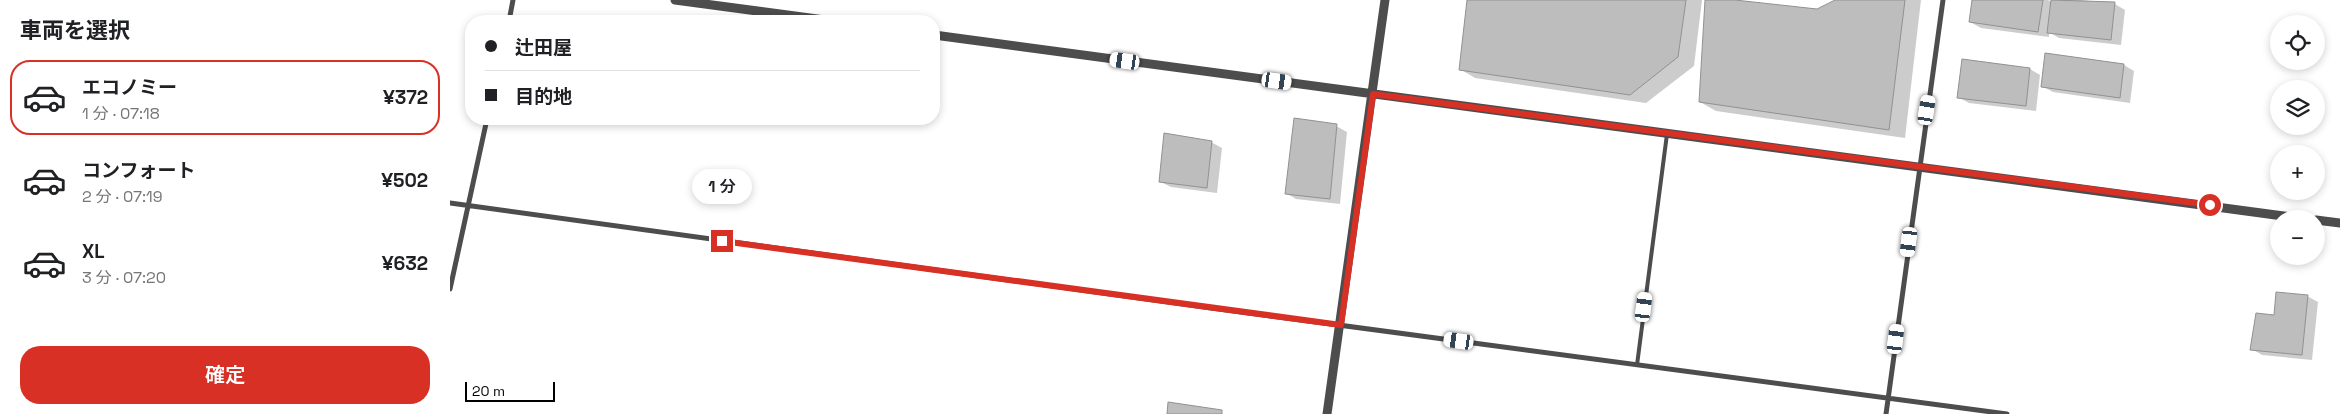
<!DOCTYPE html>
<html lang="ja">
<meta charset="utf-8">
<style>
body{margin:0;font-family:"Space Grotesk","Noto Sans JP",sans-serif;background:#f2f2f2;color:#202124;height:100vh;display:flex;flex-direction:column;font-size:19px;white-space:nowrap}
*{box-sizing:border-box;margin:0}
p{font-size:16px;color:#757577}
.icon{flex:none;width:28px;height:28px;fill:none;stroke:currentColor;stroke-width:2;stroke-linecap:round;stroke-linejoin:round}
.map{position:relative;flex:1;overflow:hidden}
.panel{display:flex;flex-direction:column;background:#fff;width:450px}
.panel>*{flex:none}
.guide{position:absolute;left:15px;top:15px;width:475px;height:110px;border-radius:20px;box-shadow:0 2px 8px #0003;display:grid;align-content:center;height:110px;padding:0 20px;background:#fff}
.tools{position:absolute;left:1820px;top:15px;display:grid;gap:10px}
.tools a{display:grid;place-items:center;width:55px;height:55px;border-radius:50%;background:#fff;box-shadow:0 2px 8px #0003;font-size:25px}
.scale{position:absolute;left:15px;bottom:12px;width:90px;box-sizing:border-box;padding-left:5px;border:2px solid #000;border-top:0;font-size:14px;line-height:18px;white-space:nowrap;color:#000;-webkit-text-stroke:4px #fff;paint-order:stroke}
.end{position:absolute;width:22px;height:22px;margin:-11px;border:6px solid #d93025;background:#fff;box-shadow:0 0 0 2px #fff}
.from{border-radius:50%}
.bubble{position:absolute;height:35px;border-radius:18px;background:#fff;box-shadow:0 2px 8px #0003;font-size:16px;font-weight:600;line-height:35px;text-align:center}
.car{position:absolute;width:15px;height:30px;margin:-15px -8px;border-radius:6px;box-shadow:0 0 4px 1px #0007;background:linear-gradient(#fff 24%,#345 0 40%,#fff 0 76%,#345 0 86%,#fff 0)}
.guide b{display:flex;align-items:center;gap:18px;height:48px;font-size:19px}
.guide b+b{border-top:1px solid #e0e0e0}
.guide i{width:12px;height:12px;background:#202124}
ul{padding:0;list-style:none}
li{display:flex;align-items:center;gap:15px;height:75px;margin:0 10px 8px;padding:0 10px;border:2px solid transparent;border-radius:20px}
li div{flex:1}
li b{display:block;font-size:19px}
li em{font-style:normal;font-weight:600}
li.active{border-color:#d93025}
li>.icon{width:45px;height:45px;stroke-width:1.5}
h2{padding:0 20px;font-size:22px;line-height:60px}
.action{display:flex;gap:10px;margin-top:auto;padding:10px 20px}
.action a{flex:1;height:58px;border-radius:20px;background:#d93025;color:#fff;font-size:20px;font-weight:600;line-height:58px;text-align:center}
main{display:flex;flex:1;min-height:0}
.map>svg:first-child{display:block}
</style>
<main>
<section class="panel">
<h2>車両を選択</h2>
<ul>
<li class="active"><svg class="icon" aria-label="car" viewBox="0 0 24 24"><path d="M5 17H2v-5l4-1 3-4h7l3 4 3 1v5h-3M9 17h6M6 11h13"/><circle cx="7" cy="17" r="2"/><circle cx="17" cy="17" r="2"/></svg><div><b>エコノミー</b><p>1 分 · 07:18</p></div><em>¥372</em></li>
<li><svg class="icon" aria-label="car" viewBox="0 0 24 24"><path d="M5 17H2v-5l4-1 3-4h7l3 4 3 1v5h-3M9 17h6M6 11h13"/><circle cx="7" cy="17" r="2"/><circle cx="17" cy="17" r="2"/></svg><div><b>コンフォート</b><p>2 分 · 07:19</p></div><em>¥502</em></li>
<li><svg class="icon" aria-label="car" viewBox="0 0 24 24"><path d="M5 17H2v-5l4-1 3-4h7l3 4 3 1v5h-3M9 17h6M6 11h13"/><circle cx="7" cy="17" r="2"/><circle cx="17" cy="17" r="2"/></svg><div><b>XL</b><p>3 分 · 07:20</p></div><em>¥632</em></li>
</ul>
<div class="action"><a>確定</a></div>
</section>
<div class="map">
<svg width="1890" height="414" viewBox="0 0 1890 414">
<rect width="100%" height="100%" fill="#fff"/>
<!-- shadow -->
<path fill="#0003" d="M1018,0H1252L1244,66L1196,103L1025,78L1010,69Z
M1256,0L1367,10L1388,0H1471L1455,138L1266,111L1250,102Z
M1524,0H1598L1602,2V0H1632L1665,4L1675,10L1671,45L1609,38L1599,32V37L1531,28L1520,22Z
M1513,60L1580,69L1590,75L1586,111L1519,103L1508,97Z
M1674,65L1684,71L1680,103L1603,92L1592,86Z
M886,126L897,132L890,204L846,199L836,193Z
M761,142L772,148L767,193L721,187L711,182Z
M1857,296L1868,302L1862,360L1812,355L1802,349L1826,317Z"/>
<!-- building -->
<path fill="#bdbdbd" stroke="#919191" d="M1017,0H1236L1228,57L1180,95L1009,70Z
M1255,0H1285L1367,9L1385,0H1455L1439,130L1249,102Z
M1522,0H1593L1588,32L1519,22Z
M1601,0L1665,2L1661,40L1597,33Z
M1595,53L1674,64L1670,98L1591,87Z
M1512,59L1580,68L1576,106L1507,98Z
M844,118L887,124L880,199L835,194Z
M714,133L762,141L757,188L709,182Z
M1826,292L1858,295L1852,355L1800,350L1806,313L1824,315Z
M718,402L772,410V414H717Z"/>
<g fill="none" stroke-linecap="round" stroke-linejoin="round">
<!-- service -->
<path stroke="#4d4d4d" stroke-width="4" d="M1187,365L1217,134"/>
<!-- minor -->
<path stroke="#4d4d4d" stroke-width="5" d="M59,21L63,0
M0,203L761,308L1557,414
M0,289L37,119
M1436,414L1493,0"/>
<!-- tertiary -->
<path stroke="#4d4d4d" stroke-width="9" d="M225,0L382,21
M484,35L1856,219
M1866,220L1890,223
M877,414L935,0"/>
</g>
<g fill="none" stroke-linecap="round" stroke-linejoin="round">
<!-- route -->
<path stroke="#d93025" stroke-width="6" d="M272,241L891,325L923,94L1760,205"/>
</g>
</svg>
<div class="tools">
<a><svg class="icon" aria-label="locate" viewBox="0 0 24 24"><circle cx="12" cy="12" r="6"/><path d="M12 2v4M12 18v4M2 12h4M18 12h4"/></svg></a>
<a><svg class="icon" aria-label="layers" viewBox="0 0 24 24"><path d="M12 4l9 5-9 5-9-5zM3 14l9 5 9-5"/></svg></a>
<a>+</a>
<a>−</a>
</div>
<div class="scale">20 m</div>
<i class="end from" style="left:1760px;top:205px"></i>
<i class="end" style="left:272px;top:241px"></i>
<div class="bubble" style="left:242px;top:169px;width:60px">1 分</div>
<i class="car" style="left:675px;top:61px;rotate:278deg"></i>
<i class="car" style="left:827px;top:81px;rotate:98deg"></i>
<i class="car" style="left:1477px;top:110px;rotate:9deg"></i>
<i class="car" style="left:1459px;top:242px;rotate:187deg"></i>
<i class="car" style="left:1194px;top:307px;rotate:7deg"></i>
<i class="car" style="left:1446px;top:339px;rotate:7deg"></i>
<i class="car" style="left:1009px;top:341px;rotate:278deg"></i>
<div class="guide">
<b><i class="from"></i>辻田屋</b>
<b><i></i>目的地</b>
</div>
</div>
</main>
